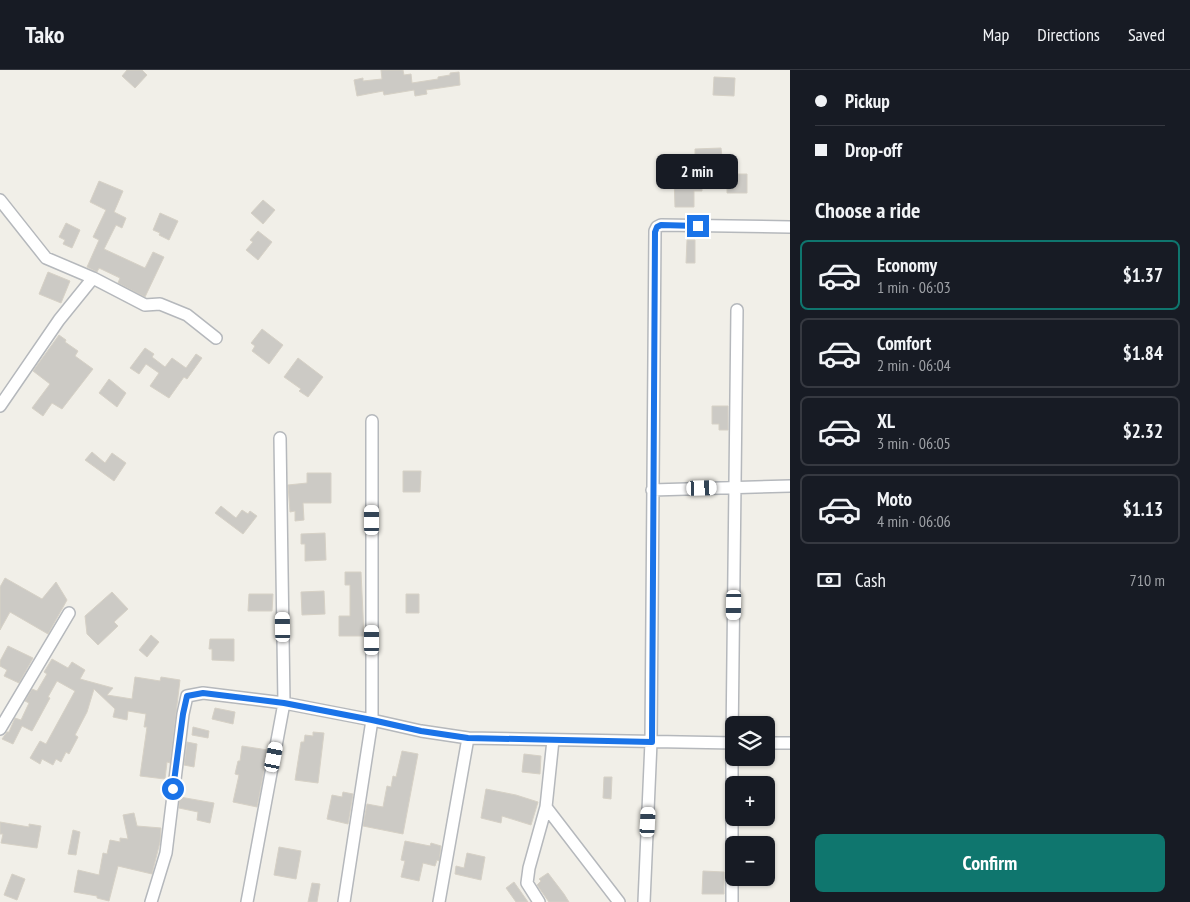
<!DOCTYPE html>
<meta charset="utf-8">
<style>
body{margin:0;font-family:"PT Sans Narrow",sans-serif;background:#20242c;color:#f1f3f6;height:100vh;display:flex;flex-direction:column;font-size:19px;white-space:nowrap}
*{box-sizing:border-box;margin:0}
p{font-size:16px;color:#9ea1a6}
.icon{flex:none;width:28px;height:28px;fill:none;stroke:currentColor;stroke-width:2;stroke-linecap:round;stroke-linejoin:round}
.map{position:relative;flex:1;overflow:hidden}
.drawer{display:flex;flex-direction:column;background:#171b24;width:400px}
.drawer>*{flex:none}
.top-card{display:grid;align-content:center;height:110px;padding:0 25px;background:#171b24}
.buttons{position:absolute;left:725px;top:646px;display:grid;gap:10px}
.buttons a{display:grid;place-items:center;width:50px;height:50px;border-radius:8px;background:#171b24;box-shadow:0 1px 4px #0004;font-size:25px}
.end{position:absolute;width:22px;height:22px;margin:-11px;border:6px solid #1a73e8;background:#fff;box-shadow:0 0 0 2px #fff}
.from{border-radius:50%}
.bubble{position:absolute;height:35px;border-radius:8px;background:#171b24;box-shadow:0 1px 4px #0004;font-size:16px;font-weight:800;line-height:35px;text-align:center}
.car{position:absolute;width:15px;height:30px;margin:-15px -8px;border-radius:6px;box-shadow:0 0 4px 1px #0007;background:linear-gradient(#fff 24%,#345 0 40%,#fff 0 76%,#345 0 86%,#fff 0)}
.top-card b{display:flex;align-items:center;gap:18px;height:48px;font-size:19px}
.top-card b+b{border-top:1px solid #363941}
.top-card i{width:12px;height:12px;background:#f1f3f6}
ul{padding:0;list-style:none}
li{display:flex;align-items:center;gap:15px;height:70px;margin:0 10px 8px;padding:0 15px;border:2px solid #363941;border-radius:8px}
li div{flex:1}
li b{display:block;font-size:19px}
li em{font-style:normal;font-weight:800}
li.selected{border-color:#0f766e}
li>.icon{width:45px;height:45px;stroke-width:1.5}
h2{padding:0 25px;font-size:22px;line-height:60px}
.pay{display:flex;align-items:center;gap:12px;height:55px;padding:0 25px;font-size:19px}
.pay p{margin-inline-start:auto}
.action{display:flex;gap:10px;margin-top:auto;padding:10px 25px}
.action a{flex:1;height:58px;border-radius:8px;background:#0f766e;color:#fff;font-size:20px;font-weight:800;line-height:58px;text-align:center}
header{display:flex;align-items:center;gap:30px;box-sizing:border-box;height:70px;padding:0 25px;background:#171b24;border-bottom:1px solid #363941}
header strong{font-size:24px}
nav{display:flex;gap:28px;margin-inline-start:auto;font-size:18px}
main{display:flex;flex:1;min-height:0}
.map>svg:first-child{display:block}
</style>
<header>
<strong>Tako</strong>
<nav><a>Map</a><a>Directions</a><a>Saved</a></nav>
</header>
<main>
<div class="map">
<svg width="790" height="832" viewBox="0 0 790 832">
<rect width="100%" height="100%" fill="#f1efe8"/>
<!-- building -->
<path fill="#cccac5" stroke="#d6d1c6" d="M127,0H142L147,5L135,18L122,6Z
M381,0H403L404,5L411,4L412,13L438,9V7L450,5V3L459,2L460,15L426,20L427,24L415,26L414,20L384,25L383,21L357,26L354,10L363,8V11L382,9Z
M714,7L735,8L734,26L713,25Z
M721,78L722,87L704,88L705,103H695V79Z
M685,104H702V121H694V137H675L674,107H685Z
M727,104H747V123H727Z
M99,111L123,121L114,142L126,148L122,158L116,155L104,179L145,198L153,182L164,187L145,227L118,213L120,208L99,198L97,202L87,197L99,170L93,167L106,140L90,132Z
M263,130L275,140L263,154L251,143Z
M160,143L178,151L169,170L159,165L160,163L153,160Z
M66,153L80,160L72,178L63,174L65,170L59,167Z
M258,161L272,172L258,190L246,180L253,172L250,170Z
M687,170H695V193H686Z
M48,202L70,211L61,233L39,224Z
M262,259L283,275L269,294L252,281L255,276L251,273Z
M59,265L66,270L65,272L78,281L75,286L93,299L62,339L52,333L43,346L32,338L50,314L33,301Z
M145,278L154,284L152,287L165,297L172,288L186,298L196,284L202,288L187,309L184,307L169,328L150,316L159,303L146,294L139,304L130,298Z
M298,288L323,307L308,327L299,321L301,319L284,307Z
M109,309L126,323L117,337L99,323Z
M712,336H728V360H719V354H712Z
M92,382L105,393L112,383L126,393L114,411L85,390Z
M403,401H421L420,422H403Z
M307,403H331V433H303L304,450L295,451V441L290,442L288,415L307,413Z
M221,436L236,448L242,440L248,444L250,441L257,446L243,464L215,443Z
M325,463L326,490L305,491V474H301V464Z
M345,502H361L364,566H339V546H350V515H345Z
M5,508L42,529L56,512L67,530L48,564L10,542L0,560V517Z
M324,521L325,544L302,545L301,522Z
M112,522L128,539L114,552L118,556L98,575L87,564L85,546Z
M249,524H273L272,541H248Z
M406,524H419V543H406Z
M151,565L159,572L147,587L139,580Z
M210,569H234V591L212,590V579H209Z
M8,576L33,588L19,613L4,606L7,600L0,596V591Z
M52,589L68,598L72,592L85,600L80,609L113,618L107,625L132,629L135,607L160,611L161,607L180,610L170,693L167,692L165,709L140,706L147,657H144L146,644L128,641L127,650L113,647L115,639L94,619L87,642L75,665L78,667L69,684L66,682L61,692L56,689L53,695L42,689L40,694L30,688L40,671L46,674L75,621L57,611L48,627L50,628L32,661L22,656L13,674L2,669L7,662H9L15,648L21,650L29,633L25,631L32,619L37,621L47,604L44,602Z
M215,638L235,642L233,654L212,649Z
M193,657L209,661L208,668L192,665Z
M313,662L324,663L318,713L295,710L301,672H304L305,665L313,666Z
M187,672L197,674L194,697L184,695Z
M242,676L268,680L257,737L233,732L239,705L235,704L238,691H240Z
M402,681L418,684L403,764L363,756L367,734L383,737L387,716L391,717L393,706L396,707Z
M524,684L541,686L540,704L522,702Z
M604,707H612L611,729L603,728Z
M486,719L516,725L538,732L531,755L502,746L501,753L481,748Z
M343,722L353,724L348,754L327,749L332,725L342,727Z
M180,727L214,733L210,753L197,750L198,742L179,738Z
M134,743L137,756L161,758L160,772L152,804L118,796L109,831L97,828V826L74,822L78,800L99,805L103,783L107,784L110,770L120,772V768L128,769L123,745Z
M0,752L29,757V754L41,756L37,778L1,773L3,764H0Z
M73,760L80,762L76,785L68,784Z
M405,771L430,776L431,773L441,776L439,791L437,790L435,796L423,793L419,811L401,807L405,791L401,790Z
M279,777L301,781L296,809L274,805Z
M467,783L485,787L481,810L455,804L456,796L464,798Z
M703,801L724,802V824H702Z
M548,803L564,824L569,832H549L544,825L537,815L541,811L539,809Z
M12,804L25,809L17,830L4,825Z
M514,812L528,832H516L506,818Z
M312,813L320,814L317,832H308Z"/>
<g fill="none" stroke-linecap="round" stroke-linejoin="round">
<!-- street casing -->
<g stroke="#b5b8bc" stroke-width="14">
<path id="street" d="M0,130L46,188L93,208L145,235L160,234L187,245L216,268
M0,336L59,250L93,208
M652,420L790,416
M0,659L69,543
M766,673H790
M546,737L619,832
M151,832L166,783L183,644L187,626L203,623L284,633L372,650L421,661L468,668L734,673
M247,832L284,633L280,368
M344,832L372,650V351
M439,832L468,668
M539,832L527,813L529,798L546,737L553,670
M644,832L651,672L655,161L657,157L661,155L790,157
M732,832V673L737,240"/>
</g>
<!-- street -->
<use href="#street" stroke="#fff" stroke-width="11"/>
</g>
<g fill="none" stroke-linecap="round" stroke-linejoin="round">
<!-- route -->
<path stroke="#1a73e8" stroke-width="6" d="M173,719L183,644L187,626L203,623L284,633L372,650L421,661L468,668L652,672L655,162L657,157L661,155L698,156"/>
</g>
</svg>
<div class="buttons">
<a><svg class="icon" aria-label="layers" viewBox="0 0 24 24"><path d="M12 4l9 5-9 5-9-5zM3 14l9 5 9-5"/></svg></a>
<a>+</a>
<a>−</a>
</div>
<i class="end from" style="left:173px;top:719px"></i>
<i class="end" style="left:698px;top:156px"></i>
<div class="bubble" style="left:656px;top:84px;width:82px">2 min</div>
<i class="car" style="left:702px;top:418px;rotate:88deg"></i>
<i class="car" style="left:372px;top:450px;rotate:0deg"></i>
<i class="car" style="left:734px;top:535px;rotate:181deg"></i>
<i class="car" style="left:283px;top:557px;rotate:359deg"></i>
<i class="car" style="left:372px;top:570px;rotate:0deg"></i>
<i class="car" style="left:274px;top:687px;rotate:11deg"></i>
<i class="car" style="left:648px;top:752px;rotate:3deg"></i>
</div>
<section class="drawer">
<div class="top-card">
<b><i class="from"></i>Pickup</b>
<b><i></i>Drop-off</b>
</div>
<h2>Choose a ride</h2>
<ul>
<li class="selected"><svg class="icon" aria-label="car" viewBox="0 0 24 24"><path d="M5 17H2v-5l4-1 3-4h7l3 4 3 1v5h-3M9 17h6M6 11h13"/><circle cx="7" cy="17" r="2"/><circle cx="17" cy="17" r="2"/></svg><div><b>Economy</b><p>1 min · 06:03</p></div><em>$1.37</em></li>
<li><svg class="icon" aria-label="car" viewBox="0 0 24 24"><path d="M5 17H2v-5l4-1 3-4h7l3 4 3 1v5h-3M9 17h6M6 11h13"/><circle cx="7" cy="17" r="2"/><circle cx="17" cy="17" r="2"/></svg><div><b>Comfort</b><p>2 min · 06:04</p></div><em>$1.84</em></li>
<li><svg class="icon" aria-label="car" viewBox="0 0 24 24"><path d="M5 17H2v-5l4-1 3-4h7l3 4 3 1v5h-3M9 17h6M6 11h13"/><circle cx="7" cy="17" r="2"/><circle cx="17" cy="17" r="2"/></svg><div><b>XL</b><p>3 min · 06:05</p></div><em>$2.32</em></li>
<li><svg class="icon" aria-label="car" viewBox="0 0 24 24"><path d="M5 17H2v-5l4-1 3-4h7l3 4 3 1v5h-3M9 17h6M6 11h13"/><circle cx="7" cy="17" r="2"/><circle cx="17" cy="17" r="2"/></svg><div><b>Moto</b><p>4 min · 06:06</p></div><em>$1.13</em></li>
</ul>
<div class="pay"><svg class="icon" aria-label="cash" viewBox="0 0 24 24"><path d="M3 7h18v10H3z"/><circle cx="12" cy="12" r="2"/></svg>Cash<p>710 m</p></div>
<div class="action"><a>Confirm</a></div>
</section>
</main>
